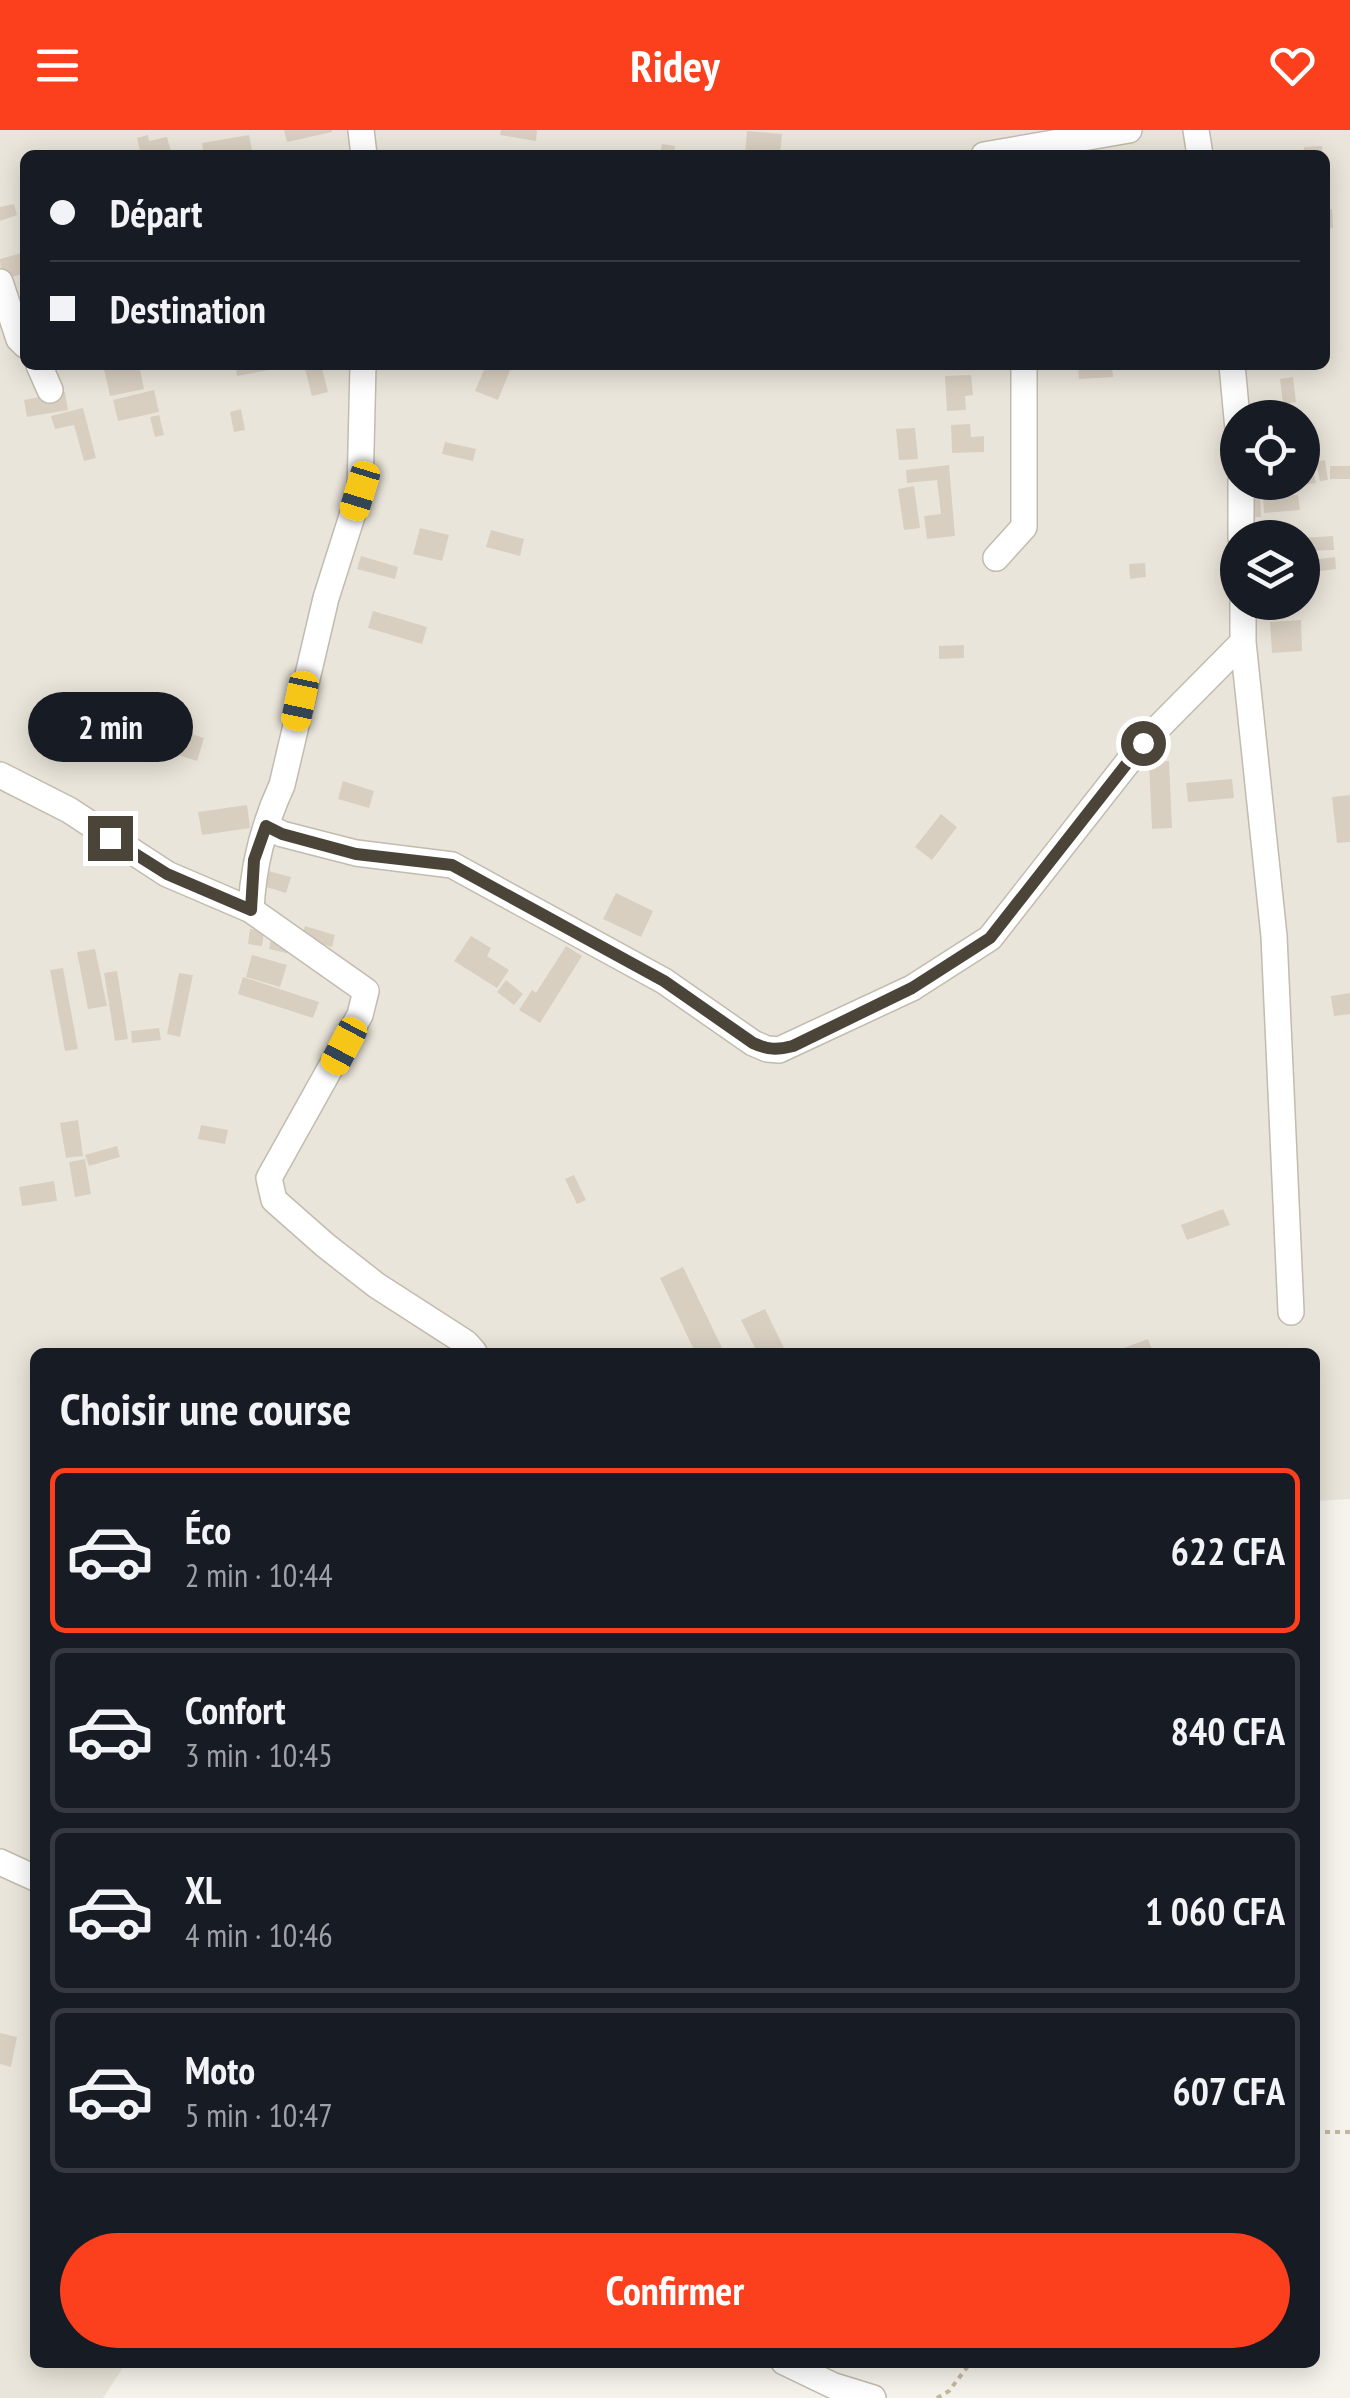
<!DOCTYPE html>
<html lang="fr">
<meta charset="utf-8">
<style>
body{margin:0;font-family:"PT Sans Narrow",sans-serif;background:#242831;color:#f1f3f6;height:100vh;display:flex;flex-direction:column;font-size:38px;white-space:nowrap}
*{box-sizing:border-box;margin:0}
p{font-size:32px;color:#9ea1a6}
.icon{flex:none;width:55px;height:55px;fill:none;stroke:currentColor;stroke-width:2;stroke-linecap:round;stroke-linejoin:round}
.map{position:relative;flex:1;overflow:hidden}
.drawer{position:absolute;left:30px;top:1218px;width:1290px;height:1020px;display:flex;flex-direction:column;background:#171b24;border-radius:15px;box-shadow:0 5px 25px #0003}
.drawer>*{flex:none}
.top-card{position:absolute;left:20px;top:20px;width:1310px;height:220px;border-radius:15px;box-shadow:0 5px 25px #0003;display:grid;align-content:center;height:220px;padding:0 30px;background:#171b24}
.tools{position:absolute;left:1220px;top:270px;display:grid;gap:20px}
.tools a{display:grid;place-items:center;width:100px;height:100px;border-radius:50%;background:#171b24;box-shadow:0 5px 25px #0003;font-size:50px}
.end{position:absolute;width:45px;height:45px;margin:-22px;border:12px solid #4b4439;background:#fff;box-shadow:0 0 0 5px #fff}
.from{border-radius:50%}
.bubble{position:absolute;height:70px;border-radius:35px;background:#171b24;box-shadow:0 5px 25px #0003;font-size:32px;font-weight:700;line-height:70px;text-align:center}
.car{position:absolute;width:30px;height:60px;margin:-30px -15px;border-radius:12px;box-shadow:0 0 8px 2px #0007;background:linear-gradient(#f5c518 24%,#345 0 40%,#f5c518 0 76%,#345 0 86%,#f5c518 0)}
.top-card b{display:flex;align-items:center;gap:35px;height:95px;font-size:38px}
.top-card b+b{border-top:2px solid #363941}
.top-card i{width:25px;height:25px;background:#f1f3f6}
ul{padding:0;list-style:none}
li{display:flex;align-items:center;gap:30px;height:165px;margin:0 20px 15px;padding:0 10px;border:5px solid #363941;border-radius:15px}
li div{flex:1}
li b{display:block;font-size:38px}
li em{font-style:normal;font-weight:700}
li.on{border-color:#fc3f1d}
li>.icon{width:90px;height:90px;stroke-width:1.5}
h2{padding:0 30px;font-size:45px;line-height:120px}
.cta{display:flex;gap:20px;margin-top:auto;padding:20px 30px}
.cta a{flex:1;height:115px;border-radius:60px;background:#fc3f1d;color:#fff;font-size:40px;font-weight:700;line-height:115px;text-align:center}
header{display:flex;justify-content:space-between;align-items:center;height:130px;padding:0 30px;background:#fc3f1d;color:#fff;font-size:45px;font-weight:700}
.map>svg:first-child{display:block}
</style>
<header><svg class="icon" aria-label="menu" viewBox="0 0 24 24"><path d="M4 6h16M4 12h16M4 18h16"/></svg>Ridey<svg class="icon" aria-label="heart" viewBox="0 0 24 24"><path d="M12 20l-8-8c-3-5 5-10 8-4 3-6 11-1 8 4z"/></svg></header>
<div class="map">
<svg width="1350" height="2268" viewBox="0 0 1350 2268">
<rect width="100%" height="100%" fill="#f6f3ec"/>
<!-- residential -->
<path fill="#eae5da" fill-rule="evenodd" d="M0,0H1350V1369L1315,1371V1222H35V2232L126,2233L103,2268H0ZM25,25H1325V235H25ZM1238,288H1302V352H1238ZM1238,408H1302V472H1238Z"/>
<!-- building -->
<path fill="#d8cfc1" d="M284,0H332V2L287,12Z
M501,0H537L536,11L500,5Z
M747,1L782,4L780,25H745Z
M148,5L149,11L167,7L172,25H141L137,8Z
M249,5L252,20L204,25L202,13Z
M662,14L675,16L674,25H660Z
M1322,16L1323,25H1304V17Z
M14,74L17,85L0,91V77Z
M1332,79L1333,98L1325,99V80Z
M25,122V143L2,150L0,129Z
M122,235H139L144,259L110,266L104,239Z
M235,235H279L280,238L237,246Z
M304,235H321L328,262L312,266Z
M486,235H512L498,270L475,261Z
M1078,235H1112L1113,247L1079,249Z
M971,245L973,265L965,266L966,280L947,281L945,246Z
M1293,247L1296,272L1283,274L1280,249Z
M154,260L159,282L118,291L113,270Z
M65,262L68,280L27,287L24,270Z
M83,278L96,328L84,331L74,295L55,299L51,286Z
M241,279L245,300L234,302L230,282Z
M1271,282H1297V288H1271Z
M159,285L164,305L155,307L150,287Z
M970,294L971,307L984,306V322L952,323L951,295Z
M915,298L918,329L899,330L896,299Z
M445,312L476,319L473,331L442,324Z
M1325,330L1328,350L1320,351L1316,332Z
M949,335L955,406L927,409L924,386L941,384L937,350L907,353L906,340Z
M1330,336H1350V349H1330Z
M1313,340L1316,353L1273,360L1271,352H1302V341Z
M914,356L920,398L904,400L898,359Z
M1250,356L1260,358L1261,387H1250Z
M1298,365L1300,380L1264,383L1263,367Z
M420,398L449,405L442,431L413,424Z
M491,400L524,409L520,426L486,417Z
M1289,401V408H1261V402Z
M1333,406L1334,420L1302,421V408Z
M361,426L398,437L395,449L357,439Z
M1335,427L1336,439L1305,443L1303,431Z
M1145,433L1146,447L1130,449L1129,434Z
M373,481L427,497L422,514L368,498Z
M1301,490L1302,521L1272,523L1270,492Z
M964,515V528L939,529V516Z
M77,567L204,608L197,631L70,590Z
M1169,631L1172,698L1152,699L1149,632Z
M1232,649L1234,668L1188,672L1186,653Z
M343,651L374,661L369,678L338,669Z
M1350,665V712L1337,713L1332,667Z
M247,675L250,698L202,705L198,682Z
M941,684L957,697L932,730L915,717Z
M268,741L291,747L286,763L263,756Z
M616,763L653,781L641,807L603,789Z
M305,796L335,805L332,817L301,808Z
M250,799L264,801L262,816L248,814Z
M471,806L491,818L487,826L509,840L497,858L454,831Z
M271,809L293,814L291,824L269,819Z
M566,816L582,826L540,893L519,880L532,860L536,863Z
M95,819L107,876L88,879L77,822Z
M252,825L287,835L280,857L246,847Z
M63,838L78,919L65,921L50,840Z
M117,841L128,909L115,911L104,843Z
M179,843L193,845L180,907L167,904Z
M243,847L319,872L313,888L238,864Z
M506,850L523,864L514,875L497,862Z
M1350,863V884L1334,886L1331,866Z
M159,898L161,910L132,913L131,901Z
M78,990L83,1026L66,1028L60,993Z
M201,995L228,1000L225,1014L198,1009Z
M117,1016L120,1027L89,1036L85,1025Z
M85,1029L91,1064L75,1067L69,1032Z
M574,1045L586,1070L577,1074L565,1049Z
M54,1051L57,1071L22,1076L19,1057Z
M1223,1079L1230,1095L1187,1110L1181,1095Z
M683,1137L724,1222H695L660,1148Z
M765,1179L785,1220L779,1222H757L741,1190Z
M1148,1209L1153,1222H1113Z
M0,1903L17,1907L11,1937L0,1934Z"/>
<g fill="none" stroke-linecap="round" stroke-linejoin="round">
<!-- minor casing -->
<g stroke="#c2bbae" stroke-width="28">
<path id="minor" d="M361,0L364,25
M1196,0L1200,25
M984,25L1129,0
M0,152L19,209L25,215
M39,235L50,260
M1232,235L1238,299
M1241,352V408
M996,428L1024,397V235
M1243,472V512L1274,806L1291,1182
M0,645L69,680L167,744L251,780L366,861L360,885L269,1048L274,1070L325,1115L376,1155L466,1213L474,1222
M266,696L282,704L356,723L452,735L664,851L753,913L767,919L779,920L912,858L990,808L1143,613L1243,512
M251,780C253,735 263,696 282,655L326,468L360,361L363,235
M0,1732L35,1748
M784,2232L834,2256L873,2268"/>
</g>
<!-- path -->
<path stroke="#c4b79f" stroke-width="4" stroke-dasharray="5 5" stroke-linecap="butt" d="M1315,2002H1350
M937,2268L949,2261L971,2232"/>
<!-- minor -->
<use href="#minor" stroke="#fff" stroke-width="25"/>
</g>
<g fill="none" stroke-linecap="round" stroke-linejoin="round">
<!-- route -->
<path stroke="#4b4439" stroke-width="12" d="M110,708L167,744L251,780L254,730L266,696L282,704L356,724L452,735L664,851L753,913C768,920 777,920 793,916L912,858L990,808L1143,613"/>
</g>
</svg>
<div class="tools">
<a><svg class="icon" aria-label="locate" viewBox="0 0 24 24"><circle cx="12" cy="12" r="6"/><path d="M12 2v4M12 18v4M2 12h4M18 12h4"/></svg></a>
<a><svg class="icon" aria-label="layers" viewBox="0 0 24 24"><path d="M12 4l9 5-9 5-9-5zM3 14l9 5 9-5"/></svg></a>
</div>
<i class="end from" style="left:1143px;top:613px"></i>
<i class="end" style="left:110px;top:708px"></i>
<div class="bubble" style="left:28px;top:562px;width:165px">2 min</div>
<i class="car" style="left:360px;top:361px;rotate:197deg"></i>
<i class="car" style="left:300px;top:571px;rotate:192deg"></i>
<i class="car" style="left:344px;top:916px;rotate:208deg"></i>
<div class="top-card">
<b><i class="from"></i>Départ</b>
<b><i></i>Destination</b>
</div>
<section class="drawer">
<h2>Choisir une course</h2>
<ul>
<li class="on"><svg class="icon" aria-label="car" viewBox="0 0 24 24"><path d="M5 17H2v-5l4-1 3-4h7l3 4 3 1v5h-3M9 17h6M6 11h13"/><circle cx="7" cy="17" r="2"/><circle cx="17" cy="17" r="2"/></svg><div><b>Éco</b><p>2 min · 10:44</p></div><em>622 CFA</em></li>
<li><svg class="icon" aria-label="car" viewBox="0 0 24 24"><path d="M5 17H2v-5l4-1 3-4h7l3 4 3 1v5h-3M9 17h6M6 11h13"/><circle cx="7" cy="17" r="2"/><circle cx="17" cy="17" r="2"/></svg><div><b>Confort</b><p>3 min · 10:45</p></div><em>840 CFA</em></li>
<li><svg class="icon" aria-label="car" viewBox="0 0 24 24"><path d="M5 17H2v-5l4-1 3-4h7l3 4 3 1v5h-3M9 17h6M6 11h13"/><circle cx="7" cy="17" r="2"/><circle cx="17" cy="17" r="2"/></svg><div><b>XL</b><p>4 min · 10:46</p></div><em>1 060 CFA</em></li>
<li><svg class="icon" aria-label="car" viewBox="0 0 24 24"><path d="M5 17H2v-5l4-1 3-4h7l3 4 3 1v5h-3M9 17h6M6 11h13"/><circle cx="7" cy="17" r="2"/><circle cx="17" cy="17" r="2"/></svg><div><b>Moto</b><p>5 min · 10:47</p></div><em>607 CFA</em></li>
</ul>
<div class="cta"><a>Confirmer</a></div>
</section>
</div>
